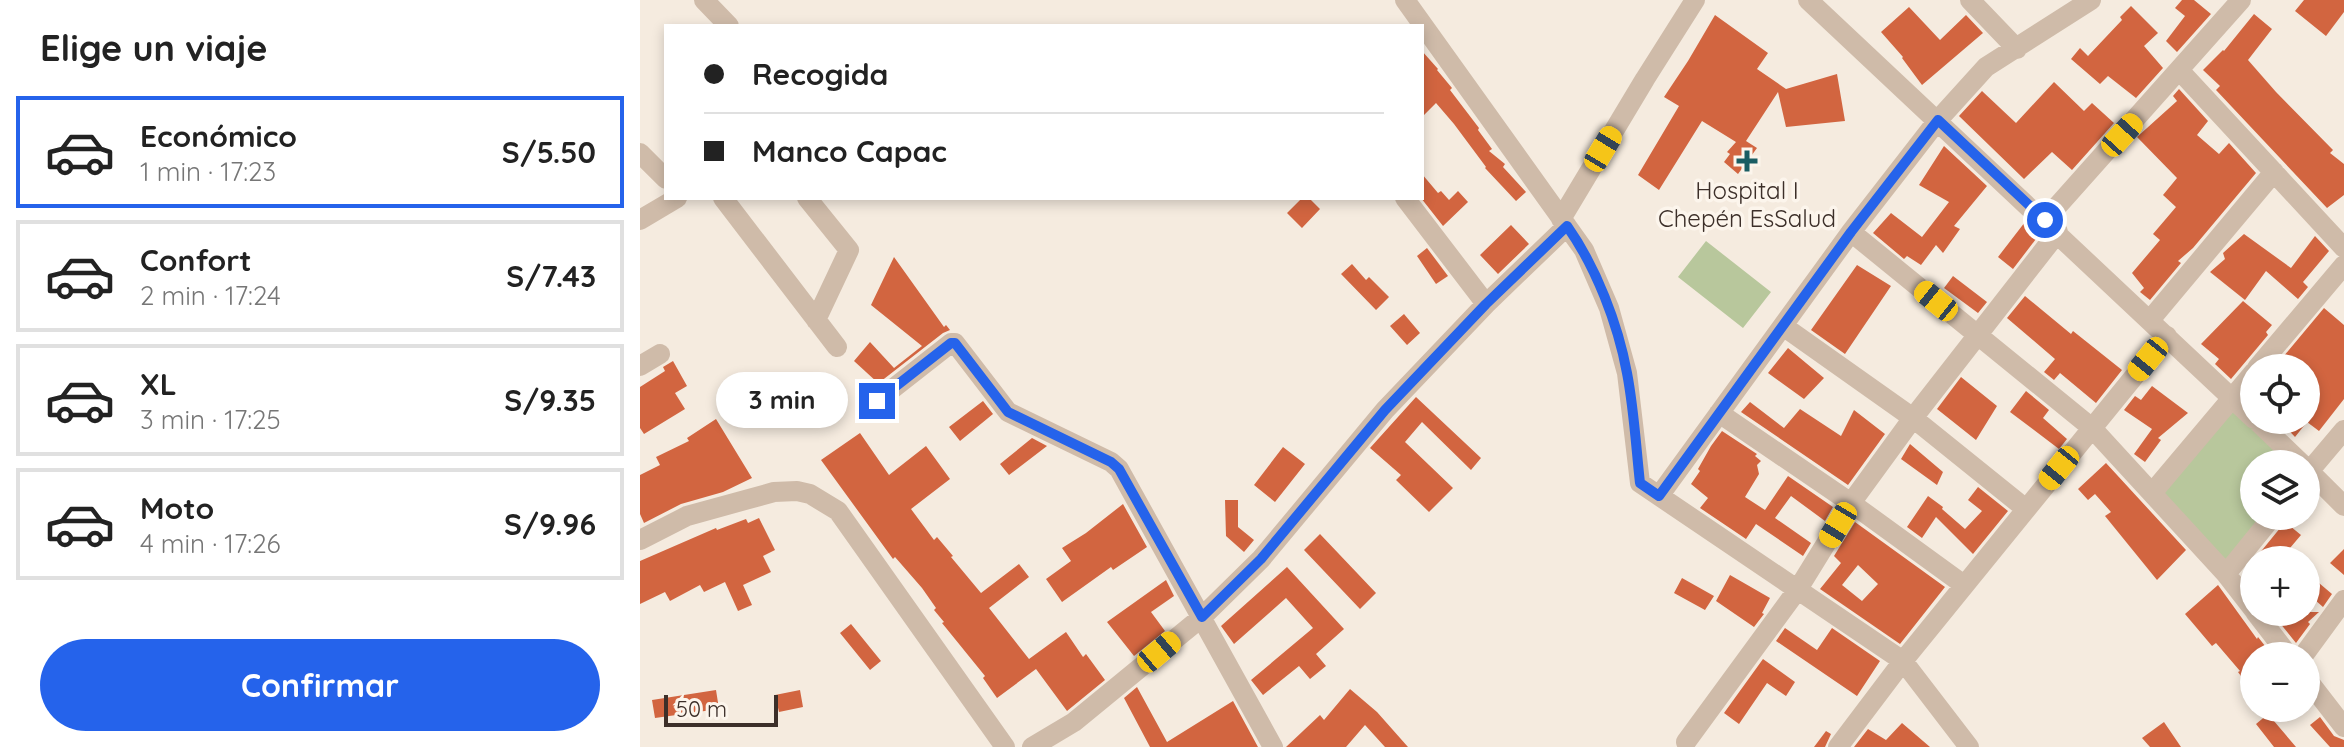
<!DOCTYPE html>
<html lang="es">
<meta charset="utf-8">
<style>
body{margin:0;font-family:Quicksand,sans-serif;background:#f6f6f6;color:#222;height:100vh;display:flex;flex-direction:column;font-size:30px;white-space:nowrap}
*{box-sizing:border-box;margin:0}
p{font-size:26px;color:#767676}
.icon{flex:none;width:44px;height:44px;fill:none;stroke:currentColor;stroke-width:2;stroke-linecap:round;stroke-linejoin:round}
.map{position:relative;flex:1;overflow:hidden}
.side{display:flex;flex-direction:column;background:#fff;width:640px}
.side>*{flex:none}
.hud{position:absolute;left:24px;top:24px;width:760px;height:176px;border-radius:0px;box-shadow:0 4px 12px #0003;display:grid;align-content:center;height:176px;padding:0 40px;background:#fff}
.buttons{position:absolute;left:1600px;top:354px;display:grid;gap:16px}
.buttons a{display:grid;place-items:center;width:80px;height:80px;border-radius:50%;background:#fff;box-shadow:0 4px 12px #0003;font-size:40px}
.scale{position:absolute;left:24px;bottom:20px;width:114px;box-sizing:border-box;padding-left:8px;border:4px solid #3c2f29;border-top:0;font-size:22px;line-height:28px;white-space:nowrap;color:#3c2f29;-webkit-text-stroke:6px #fcf5ec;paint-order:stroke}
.end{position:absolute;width:36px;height:36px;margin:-18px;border:10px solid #2563eb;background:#fff;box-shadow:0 0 0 4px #fff}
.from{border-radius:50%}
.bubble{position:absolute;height:56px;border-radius:28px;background:#fff;box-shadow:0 4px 12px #0003;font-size:26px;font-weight:800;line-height:56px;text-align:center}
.car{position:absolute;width:24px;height:48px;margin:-24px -12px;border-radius:10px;box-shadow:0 0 6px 2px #0007;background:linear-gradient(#f5c518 24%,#345 0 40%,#f5c518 0 76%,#345 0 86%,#f5c518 0)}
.hud b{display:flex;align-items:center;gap:28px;height:76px;font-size:30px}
.hud b+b{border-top:2px solid #e0e0e0}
.hud i{width:20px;height:20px;background:#222}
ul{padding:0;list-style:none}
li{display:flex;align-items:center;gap:24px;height:112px;margin:0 16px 12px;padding:0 24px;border:4px solid #e0e0e0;border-radius:0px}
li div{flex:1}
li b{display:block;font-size:30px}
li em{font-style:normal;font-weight:800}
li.current{border-color:#2563eb}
li>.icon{width:72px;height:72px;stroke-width:1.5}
h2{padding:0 40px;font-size:36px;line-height:96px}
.button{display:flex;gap:16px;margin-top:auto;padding:16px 40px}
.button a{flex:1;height:92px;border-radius:48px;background:#2563eb;color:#fff;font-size:32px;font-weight:800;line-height:92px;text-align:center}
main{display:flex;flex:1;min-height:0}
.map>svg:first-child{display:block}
</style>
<main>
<section class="side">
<h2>Elige un viaje</h2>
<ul>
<li class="current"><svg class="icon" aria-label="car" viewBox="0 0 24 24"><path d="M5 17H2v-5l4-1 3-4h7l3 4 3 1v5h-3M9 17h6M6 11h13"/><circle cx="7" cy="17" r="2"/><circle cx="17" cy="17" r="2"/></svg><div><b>Económico</b><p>1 min · 17:23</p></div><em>S/5.50</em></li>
<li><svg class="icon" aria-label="car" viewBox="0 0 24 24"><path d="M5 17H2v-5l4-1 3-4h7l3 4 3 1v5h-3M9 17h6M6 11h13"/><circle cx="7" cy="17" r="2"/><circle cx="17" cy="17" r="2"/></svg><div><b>Confort</b><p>2 min · 17:24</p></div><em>S/7.43</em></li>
<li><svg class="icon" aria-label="car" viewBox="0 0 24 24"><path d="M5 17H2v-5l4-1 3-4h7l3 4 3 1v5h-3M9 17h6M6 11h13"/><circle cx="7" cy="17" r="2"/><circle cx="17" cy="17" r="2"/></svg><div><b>XL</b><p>3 min · 17:25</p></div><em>S/9.35</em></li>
<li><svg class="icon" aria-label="car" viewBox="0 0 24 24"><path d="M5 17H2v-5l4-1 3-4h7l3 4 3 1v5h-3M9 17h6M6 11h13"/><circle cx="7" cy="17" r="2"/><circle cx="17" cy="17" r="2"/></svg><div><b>Moto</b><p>4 min · 17:26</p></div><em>S/9.96</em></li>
</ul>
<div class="button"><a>Confirmar</a></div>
</section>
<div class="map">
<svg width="1704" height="747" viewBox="0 0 1704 747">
<rect width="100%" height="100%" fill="#f5ebdf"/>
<!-- green -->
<path fill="#b8c79c" d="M1066,241L1131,292L1103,328L1038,277Z
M1592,398L1662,464H1614V516H1633L1586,574L1512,493Z"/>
<!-- building -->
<path fill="#d26540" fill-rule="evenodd" d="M1542,0H1554L1571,14L1537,52L1526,41L1545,16L1535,8Z
M1664,0H1704V12L1686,36L1655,11Z
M1491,6L1518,33L1504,46L1523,68L1496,98L1468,76L1460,84L1431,59L1440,48L1448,56L1482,20L1480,17Z
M1269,7L1300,40L1326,15L1343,33L1282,85L1262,58L1263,57L1241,32Z
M1614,14L1632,29L1608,60L1636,92L1693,150L1690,153L1704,164V195L1687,208L1576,90L1580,86L1563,70L1583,50L1584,51Z
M1075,15L1128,53L1117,69L1146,89L1197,74L1205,121L1146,127L1138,92L1106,141L1117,148L1098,174L1084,162L1090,154L1087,152L1096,142L1062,121L1019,190L998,175L1039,106L1024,97L1048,61Z
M782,51L798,69L797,70L812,88L810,90L839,128L838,130L852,149L849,151L865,164L863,167L886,192L876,201L845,168L846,167L814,124L796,103L782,117Z
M1414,82L1444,111L1452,103L1474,123L1432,170L1412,152L1384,179L1319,116L1342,91L1376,123Z
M1539,89L1568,121L1557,135L1579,154L1589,143L1616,173L1553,248L1538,261L1541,263L1510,300L1500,292L1504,288L1492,273L1520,240L1513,234L1536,207L1523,195L1537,178L1497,137L1537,101L1533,96Z
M1304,146L1347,186L1314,226L1320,229L1303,253L1296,245L1281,265L1267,256L1264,259L1233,233L1251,213L1282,237L1309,202L1279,185Z
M782,174L798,193L801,191L809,200L818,191L828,202L803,226L781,198Z
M662,198H669L680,209L662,228L647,213Z
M1385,222L1399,235L1373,269L1358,257Z
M871,225L889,244L858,274L840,255Z
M1604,234L1651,268L1675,236L1689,251L1663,282L1668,287L1658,299L1626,271L1605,300L1570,272L1585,259L1583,253Z
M787,248L808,276L796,284L777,256Z
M254,257L304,327L306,325L310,330L303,333L231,389L238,383L214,361L230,342L254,368L282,346L231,305Z
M712,264L726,280L729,277L749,297L736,310L701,274Z
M1217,265L1251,286L1205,354L1171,330Z
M1313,276L1347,302L1338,313L1304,288Z
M1385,296L1431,334L1433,331L1482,370L1456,403L1420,373L1414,380L1404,372L1415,359L1367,318Z
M1603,301L1632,325L1626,332L1628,335L1591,379L1575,364L1579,359L1561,344Z
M1684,308L1704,325V399L1679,431L1667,422L1655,437L1639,420H1666V368H1644L1638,363Z
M764,314L780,333L767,345L750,326Z
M1148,348L1184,378L1164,399L1128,373Z
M33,361L47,386L35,393L45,409L4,434L0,428V387L25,371L23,367Z
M1321,377L1357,406L1336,440L1297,409Z
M1512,386L1548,413L1518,438L1521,440L1505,462L1494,454L1512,429L1484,410L1495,396L1501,400Z
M1386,391L1409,410L1403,418L1427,439L1419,449L1370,412Z
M776,397L841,458L831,470L782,422L765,442L813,488L789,512L756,480L761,475L730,448Z
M343,401L353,414L320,441L309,427Z
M1110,402L1144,428L1160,409L1201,436L1214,410L1245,434L1208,485L1101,412Z
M76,419L112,478L83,492L41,504L4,523L0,514V475L20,465L16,457L49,441L47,438Z
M1082,431L1117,454L1115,456L1121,461L1117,465L1119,474L1105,497L1125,510L1148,476L1193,507L1185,521L1151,496L1135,518L1171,543L1163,556L1116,524L1106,539L1060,508L1068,498L1051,484L1060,471L1058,469L1071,446Z
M220,433L249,475L286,446L310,479L271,509L294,540L297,537L313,556L311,557L341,593L379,564L389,577L349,608L389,659L426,632L443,657L446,654L465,680L427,711L396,669L357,698L343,678L345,676L302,623L304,622L294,610L296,608L282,588L255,557L253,559L181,460Z
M392,438L407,446L369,475L360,464Z
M1270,444L1303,472L1297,485L1261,459Z
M643,447L665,464L635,502L614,485Z
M1466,463L1546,550L1517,580L1465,516L1471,512L1455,494L1448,500L1438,489Z
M1338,487L1368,511L1333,554L1296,517L1282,538L1267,527L1288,496L1303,507L1302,509L1325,529L1342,511L1328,500Z
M585,500H598V527L614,540L604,552L586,536Z
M483,504L507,547L473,570L471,567L422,602L406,579L431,561L422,548L446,533Z
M119,518L135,550L123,556L131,572L103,585L112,605L98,611L85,582L64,592L60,585L30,601L25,592L0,604V561L76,528L77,530L106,519L108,523Z
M1215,522L1305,587L1260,644L1180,589L1201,563L1194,556ZM1218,565L1238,584L1222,601L1202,585Z
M1645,522L1661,535L1640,560H1614Z
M680,534L736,593L720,609L664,550Z
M1704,549V575L1690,563Z
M647,567L704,629L676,654L686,666L670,679L659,666L623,695L611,680L673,628L646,598L594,644L581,626Z
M1666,572L1692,594L1683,607L1666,592Z
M1090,575L1130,598L1122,613L1124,614L1114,627L1076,601Z
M1042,578L1074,596L1065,610L1034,593Z
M526,580L534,596L511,612L525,631L494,656L467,622Z
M1578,585L1617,639L1618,637L1633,656H1614V694L1598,672L1600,671L1576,643L1572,646L1545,614Z
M1639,612H1679L1668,622L1670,624L1656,643L1635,617Z
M211,624L241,661L230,670L200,633Z
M1145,628L1177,650L1192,628L1240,661L1217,696L1136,641Z
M1123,659L1155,682L1146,696L1127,683L1099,724L1084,713Z
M497,687L527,742L593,701L618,747H510L484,698Z
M710,689L737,712L768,747H745L725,725L706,747H646L680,715L684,720Z
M76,690L79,709L15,718L12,700Z
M160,690L163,707L139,712L135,695Z
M1628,714L1656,747H1634L1616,724Z
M1680,717L1694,736L1704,740V747H1690L1670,725Z
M1524,722L1541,747H1510L1502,738Z
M1262,723L1290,747H1214L1228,729L1246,740Z
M1186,731L1191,734L1185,747H1174Z"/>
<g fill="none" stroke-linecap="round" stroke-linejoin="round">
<!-- minor -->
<path stroke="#cfbba9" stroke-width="20" d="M64,0L89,26
M765,0L944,250L969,308L987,373L1000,483L1263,661L1329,747
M1168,0L1614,419
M1330,0L1377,49
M1540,71L1704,248
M0,153L26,179
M83,198L197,347
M167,198L209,250L176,320
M765,198L846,304
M921,219L1005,79L1055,0
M0,220L37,198
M1405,220L1601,0
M1211,232L1452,428L1586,574L1614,610
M1510,320L1634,172
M1143,326L1273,418L1386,509
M0,366L20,354
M1617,368L1704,265
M237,401L311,343H315L368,412L471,462L479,469L633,747
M1079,413L1211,503L1324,585
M1616,420L1662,464
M1666,468L1704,506
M1666,475L1704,430
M1512,493L1614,372
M1019,496L1211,232L1298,120L1346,67L1451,0
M0,540L47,516L134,492L157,491L170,494L198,511L365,747
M1586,574L1633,516
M1615,612L1649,656
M1663,656L1704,600
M1666,678L1704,727
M1046,742L1158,589L1211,503L1273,418L1418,232
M392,747L434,722L562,617L621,559L745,410L846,304L927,226
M1198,747L1263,661L1527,336"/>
</g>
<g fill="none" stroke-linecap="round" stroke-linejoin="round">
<!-- route -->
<path stroke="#2563eb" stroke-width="10" d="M237,401L311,343H315L368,412L471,462L479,469L562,617L621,559L745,410L846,304L927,226C956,267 978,324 987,373C994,409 996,447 1000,483L1019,496L1211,232L1298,120L1405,220"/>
</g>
<!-- markers -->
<path fill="#1a5d63" stroke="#fcf5ec" stroke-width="3" d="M1103 149h8v8h8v8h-8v8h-8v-8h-8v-8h8z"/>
<g text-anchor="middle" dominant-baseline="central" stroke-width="7" stroke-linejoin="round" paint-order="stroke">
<!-- poi labels -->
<g font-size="24" fill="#3c2f29" stroke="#fcf5ec">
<text x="1107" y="190">Hospital I<tspan x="1107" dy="28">Chepén EsSalud</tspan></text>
</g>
</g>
</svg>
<div class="buttons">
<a><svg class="icon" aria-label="locate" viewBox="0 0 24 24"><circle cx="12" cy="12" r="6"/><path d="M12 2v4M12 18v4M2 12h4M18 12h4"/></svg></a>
<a><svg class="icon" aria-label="layers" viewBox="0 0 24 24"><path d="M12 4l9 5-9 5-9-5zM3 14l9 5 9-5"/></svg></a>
<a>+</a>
<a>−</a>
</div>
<div class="scale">50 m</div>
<i class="end from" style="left:1405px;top:220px"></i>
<i class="end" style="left:237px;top:401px"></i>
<div class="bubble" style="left:76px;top:372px;width:132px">3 min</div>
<i class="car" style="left:1482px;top:135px;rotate:42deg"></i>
<i class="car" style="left:963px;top:149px;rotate:31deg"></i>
<i class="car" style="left:1296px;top:301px;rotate:309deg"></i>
<i class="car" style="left:1508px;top:359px;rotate:219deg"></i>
<i class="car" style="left:1419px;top:468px;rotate:219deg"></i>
<i class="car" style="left:1198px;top:525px;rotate:211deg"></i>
<i class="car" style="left:519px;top:652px;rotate:50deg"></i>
<div class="hud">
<b><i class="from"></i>Recogida</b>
<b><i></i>Manco Capac</b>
</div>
</div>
</main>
